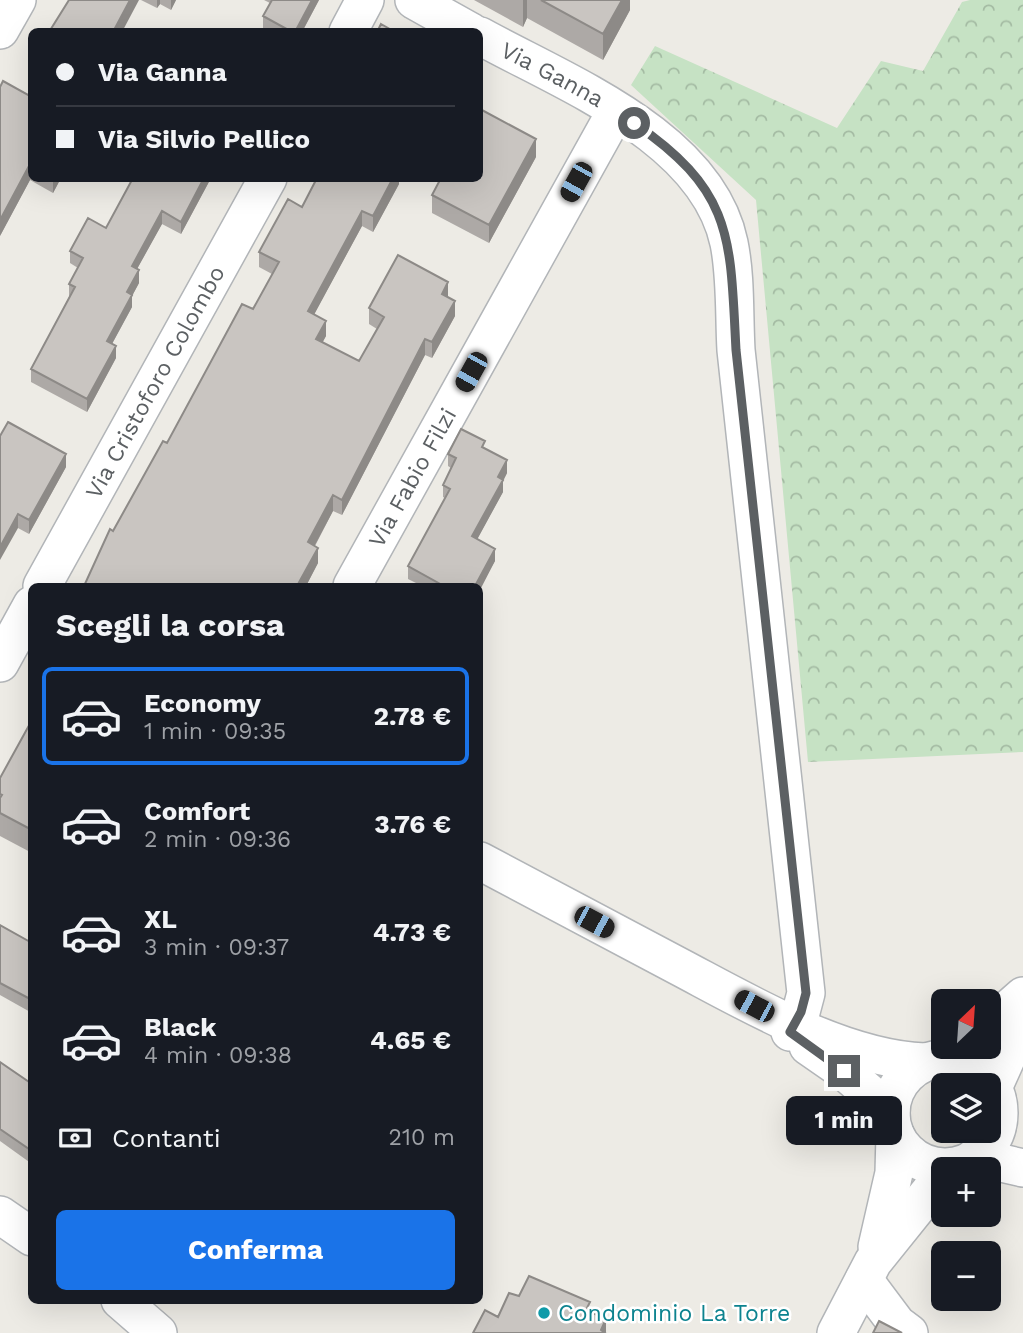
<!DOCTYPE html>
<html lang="it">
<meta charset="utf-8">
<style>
body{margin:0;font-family:"Work Sans",sans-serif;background:#242831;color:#f1f3f6;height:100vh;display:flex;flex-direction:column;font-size:26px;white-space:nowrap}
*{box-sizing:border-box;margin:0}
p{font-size:23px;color:#9ea1a6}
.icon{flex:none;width:38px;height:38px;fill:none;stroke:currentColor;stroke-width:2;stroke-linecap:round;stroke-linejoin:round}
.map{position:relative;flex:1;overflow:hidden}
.sheet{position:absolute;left:28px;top:583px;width:455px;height:721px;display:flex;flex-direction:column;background:#171b24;border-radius:10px;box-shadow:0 7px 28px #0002}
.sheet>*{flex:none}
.banner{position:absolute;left:28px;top:28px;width:455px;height:154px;border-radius:10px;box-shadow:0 7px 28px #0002;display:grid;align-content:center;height:154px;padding:0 28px;background:#171b24}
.needle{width:46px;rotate:25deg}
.controls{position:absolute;left:931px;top:989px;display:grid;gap:14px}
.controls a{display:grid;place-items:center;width:70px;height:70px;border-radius:10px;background:#171b24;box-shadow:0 7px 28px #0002;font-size:35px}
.end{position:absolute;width:32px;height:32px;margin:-16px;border:9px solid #5c6063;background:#fff;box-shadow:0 0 0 4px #fff}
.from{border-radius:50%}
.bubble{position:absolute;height:49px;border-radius:10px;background:#171b24;box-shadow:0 7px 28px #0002;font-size:23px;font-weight:700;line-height:49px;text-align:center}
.car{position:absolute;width:21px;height:42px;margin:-21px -10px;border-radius:9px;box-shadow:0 0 5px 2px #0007;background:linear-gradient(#222 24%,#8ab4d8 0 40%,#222 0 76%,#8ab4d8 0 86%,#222 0)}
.banner b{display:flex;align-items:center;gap:24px;height:66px;font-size:26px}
.banner b+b{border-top:2px solid #363941}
.banner i{width:18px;height:18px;background:#f1f3f6}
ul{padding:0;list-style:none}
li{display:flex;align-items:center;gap:21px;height:98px;margin:0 14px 10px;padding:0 14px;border:4px solid transparent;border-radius:10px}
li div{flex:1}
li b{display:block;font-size:26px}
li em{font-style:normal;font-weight:700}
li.on{border-color:#1a73e8}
li>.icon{width:63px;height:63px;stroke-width:1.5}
h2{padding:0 28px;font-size:32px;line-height:84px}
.pay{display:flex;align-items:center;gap:18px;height:77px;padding:0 28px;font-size:26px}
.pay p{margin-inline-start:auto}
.cta{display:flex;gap:14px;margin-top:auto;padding:14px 28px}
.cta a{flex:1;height:80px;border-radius:10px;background:#1a73e8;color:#fff;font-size:28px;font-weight:700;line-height:80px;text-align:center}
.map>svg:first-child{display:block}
</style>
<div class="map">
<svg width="1023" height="1333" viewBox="0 0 1023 1333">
<defs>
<pattern id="forest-crowns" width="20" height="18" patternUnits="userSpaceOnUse" patternTransform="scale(1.75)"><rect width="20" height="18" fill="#c6e2c4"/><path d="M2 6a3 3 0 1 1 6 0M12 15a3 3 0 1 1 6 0" fill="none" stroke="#a4bba3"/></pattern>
</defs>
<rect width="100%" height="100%" fill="#edebe5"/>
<!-- forest -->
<path fill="url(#forest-crowns)" d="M970,0H1023V752L808,762L756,200L631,85L655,46L837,128L881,61L923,71L962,2Z"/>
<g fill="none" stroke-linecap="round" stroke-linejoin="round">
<!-- street casing -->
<g stroke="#b2b5b8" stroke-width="40">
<g id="street">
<path d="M414,0L471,32"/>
<path d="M0,30L17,0"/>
<path d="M348,32L365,0"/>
<path id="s1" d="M480,36C565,83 707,137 729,243C736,277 734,315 736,350L806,993L801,1012L790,1032"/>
<path id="s2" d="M42,586L268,178"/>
<path id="s3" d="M352,586L616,111"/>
<path d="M0,663L32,605"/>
<path d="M480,861C546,896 612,931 678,966C750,1004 843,1059 925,1062"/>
<path d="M989,1026L1023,996"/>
<path d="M808,1046L844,1071L891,1112"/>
<circle cx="945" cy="1113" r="54"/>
<path d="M993,1088L1023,1021"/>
<path d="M975,1157L1023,1168"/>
<path d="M0,1215L32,1237"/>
<path d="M877,1247L894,1173L895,1134"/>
<path d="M864,1280L897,1324L909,1333"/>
<path d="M120,1300L158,1333"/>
<path d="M836,1333L873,1262L943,1175"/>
</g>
</g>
<!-- street -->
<use href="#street" stroke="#fff" stroke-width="37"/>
</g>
<!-- wall -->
<path fill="#ada9a6" d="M141,0H176L171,10L160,4L157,8Z
M264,0H319L302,32H269L263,28V16L270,3Z
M474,0H630V10L603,60L527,18L523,27Z
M32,97V178H61L53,193L30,180L0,236Z
M536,157L489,243L432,213V195Z
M133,178H211L181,234L162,224L137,269L139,283L132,296V307L112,344L116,358L87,412L31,382V369L69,297V284L78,268L70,263V251L106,228Z
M399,178V184L373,232L362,226L314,314L326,336L322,342L359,361L377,329L369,324V308L448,297L455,316L432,358L425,355L342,515L333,511L315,546L318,563L306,586H84L113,531L167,443L253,309L272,274L259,267V252L302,207Z
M0,436L66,467L29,534L18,528Z
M485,448L507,473L503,481V492L477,539L495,561L480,586H422L408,579V566L445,498L443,497V485L451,468L448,466V454Z
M32,720V853L0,836V778Z
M0,925L32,943V1013L0,995Z
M0,1062L32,1084V1164L0,1141Z"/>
<!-- shaded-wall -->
<path fill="#8d8a87" d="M130,0H139L122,32H113Z
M157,0H160V4L157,8Z
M171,0H176L171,10Z
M312,0H319L302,32H295Z
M523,0H527V18L523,27Z
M622,0H630V10L603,60V34Z
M536,139V157L489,243V225Z
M30,164V180L0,236V220Z
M53,178H61L53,193Z
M204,178H211L181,234V222Z
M393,178H399V184L373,232V216Z
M162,211V224L132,278V266Z
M362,211V226L308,326V311Z
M139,270V283L132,296V307L107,353V341L127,292Z
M448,282V298L442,294Z
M455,301V316L432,358V342Z
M326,321V336L316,355V339Z
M425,339V355L342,515V500Z
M116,346V358L87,412V399Z
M66,454V467L29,534V520Z
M507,460V473L503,481V492L472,549V536L498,477Z
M333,495V511L308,558V542Z
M18,514V528L0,560V547Z
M318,548V563L306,586H297Z
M495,549V561L480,590V586H475Z
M606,1319V1333L601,1330Z"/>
<!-- building -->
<path fill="#c9c5c1" stroke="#8d8a87" stroke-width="2" d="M69,0H130L113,32H49Z
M272,0H312L295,32H292L263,16Z
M541,0H622L603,34Z
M381,24L395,32H377Z
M3,81L32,97V165L30,164L0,220V87Z
M480,109L536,139L489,225L432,195L441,178H480Z
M133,178H204L181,222L162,211L132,266L139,270L127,292L132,295L107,341L116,346L87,399L31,369L75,287L69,284L83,258L70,251L88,218L106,228Z
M317,178H393L373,216L362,211L308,311L326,321L316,339L359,361L384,317L369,308L398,255L448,282L442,294L455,301L432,342L425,339L342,500L333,495L308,542L318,548L297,586H84L110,529L113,531L163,441L167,443L242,304L253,309L279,262L259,252L288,199L302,207Z
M8,422L66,454L29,520L18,514L0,547V436Z
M461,429L485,441L482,447L507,460L498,477L503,480L472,536L495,549L475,586H444L408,566L450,489L443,485L456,458L448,454Z
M32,720V830L0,813V798L2,795L0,794V778Z
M0,925L32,943V1000L0,983Z
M0,1062L32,1084V1151L0,1129Z
M529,1276L590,1302L586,1310L606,1319L601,1330L605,1333H473L485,1310L498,1317L509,1293L519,1296Z
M879,1321L902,1333H873Z"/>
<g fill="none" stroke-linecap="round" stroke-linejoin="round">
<!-- route -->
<path stroke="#5c6063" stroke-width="9" d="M634,123C734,192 730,237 736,350L806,993L801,1012L790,1032L844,1071"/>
</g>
<!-- markers -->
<circle fill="#0f9aa8" stroke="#fff" stroke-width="2.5" cx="544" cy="1313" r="7"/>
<g text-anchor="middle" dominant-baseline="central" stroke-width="5" stroke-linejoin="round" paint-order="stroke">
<!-- street labels -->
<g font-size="23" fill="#5c6063" stroke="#fff">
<text stroke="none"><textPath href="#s1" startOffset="82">Via Ganna</textPath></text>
<text stroke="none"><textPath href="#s2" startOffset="233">Via Cristoforo Colombo</textPath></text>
<text stroke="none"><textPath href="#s3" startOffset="124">Via Fabio Filzi</textPath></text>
</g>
<!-- culture labels -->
<g font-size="23" fill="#0d838f" stroke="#fff" text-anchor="start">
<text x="558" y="1313">Condominio La Torre</text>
</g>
</g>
</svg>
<div class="controls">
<a><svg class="needle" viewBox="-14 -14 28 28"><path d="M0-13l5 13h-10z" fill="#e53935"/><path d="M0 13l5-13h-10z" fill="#9ea1a6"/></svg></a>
<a><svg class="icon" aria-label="layers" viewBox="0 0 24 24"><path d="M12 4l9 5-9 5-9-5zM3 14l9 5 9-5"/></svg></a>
<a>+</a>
<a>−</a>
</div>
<i class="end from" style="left:634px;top:123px"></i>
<i class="end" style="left:844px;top:1071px"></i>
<div class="bubble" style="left:786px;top:1096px;width:116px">1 min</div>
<i class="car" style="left:576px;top:182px;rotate:209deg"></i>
<i class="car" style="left:471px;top:372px;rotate:209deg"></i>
<i class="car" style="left:594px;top:922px;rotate:118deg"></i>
<i class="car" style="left:754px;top:1006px;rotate:298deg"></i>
<div class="banner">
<b><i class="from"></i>Via Ganna</b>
<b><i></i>Via Silvio Pellico</b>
</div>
<section class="sheet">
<h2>Scegli la corsa</h2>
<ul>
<li class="on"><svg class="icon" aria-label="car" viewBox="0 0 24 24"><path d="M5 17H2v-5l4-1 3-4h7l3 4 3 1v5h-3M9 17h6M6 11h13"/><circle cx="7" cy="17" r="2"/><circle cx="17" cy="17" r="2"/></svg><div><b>Economy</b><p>1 min · 09:35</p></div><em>2.78 €</em></li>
<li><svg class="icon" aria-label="car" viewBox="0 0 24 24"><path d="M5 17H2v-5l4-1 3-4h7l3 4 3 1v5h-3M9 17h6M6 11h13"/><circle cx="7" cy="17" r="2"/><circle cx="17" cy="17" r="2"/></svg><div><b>Comfort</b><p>2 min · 09:36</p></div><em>3.76 €</em></li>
<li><svg class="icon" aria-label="car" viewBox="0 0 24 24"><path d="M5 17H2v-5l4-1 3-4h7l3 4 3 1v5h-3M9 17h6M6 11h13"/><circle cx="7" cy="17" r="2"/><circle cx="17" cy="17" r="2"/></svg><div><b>XL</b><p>3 min · 09:37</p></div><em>4.73 €</em></li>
<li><svg class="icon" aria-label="car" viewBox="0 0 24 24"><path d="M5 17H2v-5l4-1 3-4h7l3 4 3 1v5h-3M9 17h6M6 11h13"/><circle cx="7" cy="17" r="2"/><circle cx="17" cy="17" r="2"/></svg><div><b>Black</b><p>4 min · 09:38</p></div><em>4.65 €</em></li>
</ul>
<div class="pay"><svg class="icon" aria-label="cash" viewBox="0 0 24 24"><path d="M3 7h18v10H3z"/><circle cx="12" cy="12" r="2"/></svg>Contanti<p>210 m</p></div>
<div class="cta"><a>Conferma</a></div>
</section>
</div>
